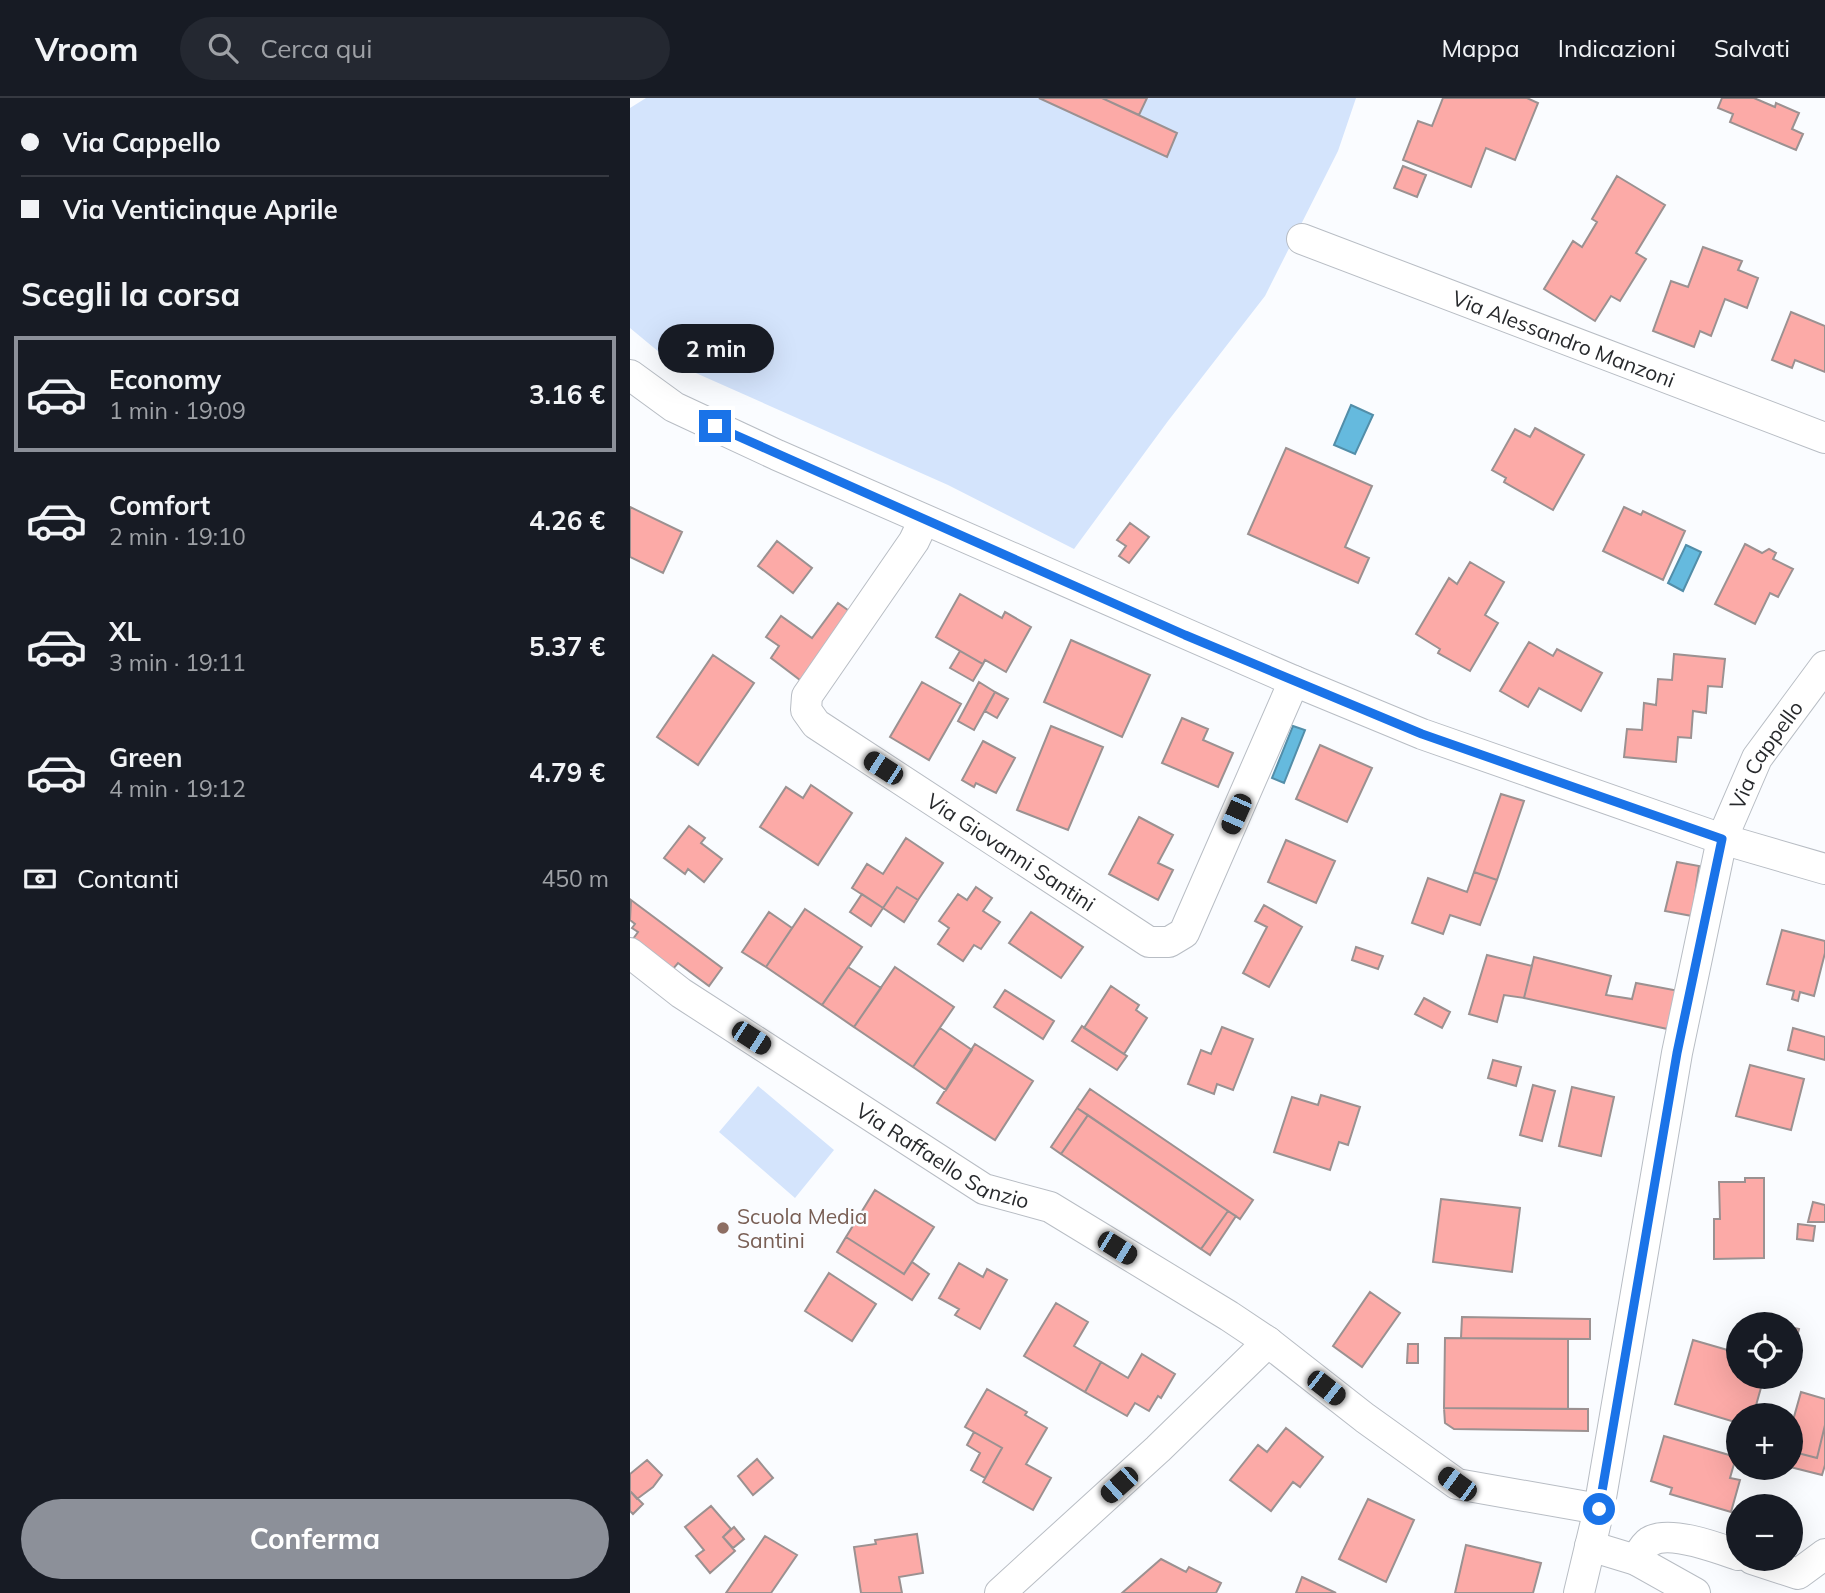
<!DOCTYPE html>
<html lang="it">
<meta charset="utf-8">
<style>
body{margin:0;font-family:Mulish,sans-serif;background:#242831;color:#f1f3f6;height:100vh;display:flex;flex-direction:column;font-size:26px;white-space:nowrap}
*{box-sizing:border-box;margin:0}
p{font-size:23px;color:#9ea1a6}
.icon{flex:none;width:38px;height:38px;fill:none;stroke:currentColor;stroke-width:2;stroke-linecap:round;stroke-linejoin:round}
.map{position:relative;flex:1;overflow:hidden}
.details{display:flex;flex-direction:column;background:#171b24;width:630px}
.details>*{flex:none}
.top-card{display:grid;align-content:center;height:154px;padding:0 21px;background:#171b24}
.controls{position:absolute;left:1096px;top:1214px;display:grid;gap:14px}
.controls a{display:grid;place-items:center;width:77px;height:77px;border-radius:50%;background:#171b24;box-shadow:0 7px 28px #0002;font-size:35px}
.end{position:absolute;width:32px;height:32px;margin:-16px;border:9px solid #1a73e8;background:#fff;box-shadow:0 0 0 4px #fff}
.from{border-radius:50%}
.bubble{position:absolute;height:49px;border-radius:24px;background:#171b24;box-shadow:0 7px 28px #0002;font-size:23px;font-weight:700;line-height:49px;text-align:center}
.car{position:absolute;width:21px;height:42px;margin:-21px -10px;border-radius:9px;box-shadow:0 0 5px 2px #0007;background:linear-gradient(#222 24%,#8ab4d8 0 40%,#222 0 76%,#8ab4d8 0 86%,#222 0)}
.top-card b{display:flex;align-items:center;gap:24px;height:66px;font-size:26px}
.top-card b+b{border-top:2px solid #363941}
.top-card i{width:18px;height:18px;background:#f1f3f6}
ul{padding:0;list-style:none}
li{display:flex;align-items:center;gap:21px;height:116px;margin:0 14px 10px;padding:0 7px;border:4px solid transparent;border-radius:0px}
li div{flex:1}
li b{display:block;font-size:26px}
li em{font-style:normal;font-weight:700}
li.selected{border-color:#8c9099}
li>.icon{width:63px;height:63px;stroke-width:1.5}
h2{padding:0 21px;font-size:32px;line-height:84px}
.pay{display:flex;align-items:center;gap:18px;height:77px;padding:0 21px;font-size:26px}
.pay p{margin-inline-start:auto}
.action{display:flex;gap:14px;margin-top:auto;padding:14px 21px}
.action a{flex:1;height:80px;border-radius:42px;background:#8c9099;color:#fff;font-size:28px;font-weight:700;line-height:80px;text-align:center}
header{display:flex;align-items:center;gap:42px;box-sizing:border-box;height:98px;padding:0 35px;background:#171b24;border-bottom:2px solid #363941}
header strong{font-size:33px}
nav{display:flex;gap:38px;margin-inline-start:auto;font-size:24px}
.search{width:490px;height:63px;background:#242831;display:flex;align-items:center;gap:18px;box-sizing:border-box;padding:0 24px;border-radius:38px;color:#9ea1a6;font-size:26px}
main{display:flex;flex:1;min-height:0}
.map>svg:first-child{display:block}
</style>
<header>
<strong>Vroom</strong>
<div class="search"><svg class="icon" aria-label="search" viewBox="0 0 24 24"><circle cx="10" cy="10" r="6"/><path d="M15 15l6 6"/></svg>Cerca qui</div>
<nav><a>Mappa</a><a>Indicazioni</a><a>Salvati</a></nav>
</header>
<main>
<section class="details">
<div class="top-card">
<b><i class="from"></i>Via Cappello</b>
<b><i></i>Via Venticinque Aprile</b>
</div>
<h2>Scegli la corsa</h2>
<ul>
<li class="selected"><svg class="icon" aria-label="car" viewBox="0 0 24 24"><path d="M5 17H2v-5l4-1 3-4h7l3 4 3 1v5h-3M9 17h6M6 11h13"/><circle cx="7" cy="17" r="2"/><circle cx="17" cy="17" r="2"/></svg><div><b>Economy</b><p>1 min · 19:09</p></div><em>3.16 €</em></li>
<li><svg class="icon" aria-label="car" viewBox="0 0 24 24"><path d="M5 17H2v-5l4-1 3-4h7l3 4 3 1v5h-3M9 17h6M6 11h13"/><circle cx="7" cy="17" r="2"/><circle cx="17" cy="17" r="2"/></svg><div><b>Comfort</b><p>2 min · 19:10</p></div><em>4.26 €</em></li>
<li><svg class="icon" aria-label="car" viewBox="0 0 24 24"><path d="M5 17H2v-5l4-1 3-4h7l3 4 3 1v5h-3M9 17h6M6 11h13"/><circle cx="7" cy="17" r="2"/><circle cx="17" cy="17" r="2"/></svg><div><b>XL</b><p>3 min · 19:11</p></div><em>5.37 €</em></li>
<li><svg class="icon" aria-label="car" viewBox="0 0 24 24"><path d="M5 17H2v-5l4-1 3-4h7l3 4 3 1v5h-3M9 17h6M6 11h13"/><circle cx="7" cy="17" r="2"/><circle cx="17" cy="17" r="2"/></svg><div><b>Green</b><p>4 min · 19:12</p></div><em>4.79 €</em></li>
</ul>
<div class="pay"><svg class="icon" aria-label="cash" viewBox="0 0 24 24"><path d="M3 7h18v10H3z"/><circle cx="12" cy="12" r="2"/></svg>Contanti<p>450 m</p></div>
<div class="action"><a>Conferma</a></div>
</section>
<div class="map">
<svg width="1195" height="1495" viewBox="0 0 1195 1495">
<rect width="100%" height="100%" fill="#fafcff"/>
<!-- green -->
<path fill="#d4e4fc" d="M16,0H726L708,53L635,198L538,323L444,451L318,387L41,264L0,230V10Z
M128,988L204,1052L165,1100L89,1034Z"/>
<!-- water -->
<path fill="#65bade" stroke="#528ea9" stroke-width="2" d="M721,307L743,317L725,356L704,347Z
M1056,447L1071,454L1053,493L1038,485Z
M663,628L675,632L654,685L642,680Z"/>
<!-- building -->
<path fill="#fcaaa7" stroke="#9b9191" stroke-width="2" d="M409,0H472L547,35L537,59Z
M472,0H517L509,17Z
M813,0H897L908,5L885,62L856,50L841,89L773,62L788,23L802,28Z
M1092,0H1124L1145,9L1146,5L1169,15L1162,31L1173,36L1166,52L1100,24L1103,16L1088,10Z
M773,68L796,77L787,99L764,90Z
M987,78L1035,107L1006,155L1016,161L990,203L981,198L965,223L914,191L943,143L952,149L967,124L962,121Z
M1073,149L1112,163L1108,172L1128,180L1117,210L1095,201L1081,238L1070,233L1064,249L1023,233L1041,183L1058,189Z
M1161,214L1195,228V274L1165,262L1162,270L1142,262Z
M905,330L954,357L923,412L874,384L876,380L862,372L885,331L900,339Z
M656,350L742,388L715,449L739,460L728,485L618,436Z
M0,409L52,434L33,475L0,459Z
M994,409L1011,417L1013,413L1055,433L1033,482L973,453Z
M500,425L519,439L499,465L489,458L496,448L487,442Z
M147,443L182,470L163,495L128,468Z
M1115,446L1132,455L1139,451L1146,455L1143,461L1163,471L1148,499L1140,495L1125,526L1085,506Z
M840,464L874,484L855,517L868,525L840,573L808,555L810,551L786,536L819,480L827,486Z
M330,496L372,520L375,514L401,529L376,574L355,562L353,566L306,539Z
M208,505L222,515L174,585L141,560L149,548L136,539L151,518L182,540Z
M441,542L520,577L492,639L414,604Z
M899,544L923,558L927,551L972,575L951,613L909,590L898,609L870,593Z
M330,553L353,566L343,583L320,570Z
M1044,556L1095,561L1092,589L1078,588L1076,615L1063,613L1061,640L1048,639L1046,664L994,659L997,631L1012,632L1014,605L1026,607L1028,581L1042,582Z
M83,557L124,585L68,667L27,639Z
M292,584L331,606L299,662L260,639Z
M349,584L365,594L344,632L328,623Z
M365,594L378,601L367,620L355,613Z
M552,620L578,631L573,642L603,655L588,689L532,665Z
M421,628L473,649L438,732L387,712Z
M353,643L385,660L366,695L346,685L344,689L332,682Z
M690,647L742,670L717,724L666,701Z
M181,687L222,715L188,767L130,729L156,689L173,700Z
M871,696L894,703L867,782L844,774Z
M509,719L543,737L528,765L543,772L528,802L479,776Z
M59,728L75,740L71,745L92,761L74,784L58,771L55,776L34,760Z
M276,740L313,765L288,802L267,789L253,810L222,790L237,766L253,776Z
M656,742L705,763L686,805L638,784Z
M1047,764L1069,768L1062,818L1035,813Z
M844,774L867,782L850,827L820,817L813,836L782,825L798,780L837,794Z
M267,789L288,802L274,824L253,810Z
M346,789L362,800L353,813L370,824L351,851L344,847L333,863L308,846L319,830L309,823L328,796L337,802Z
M232,796L253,810L241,828L220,814Z
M1,802L92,870L79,888L48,865L43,871L3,841L8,834L2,830L5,826L0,822Z
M634,807L672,829L639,889L613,875L637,829L625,823Z
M175,811L232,849L192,907L136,869Z
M139,814L162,830L136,869L112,854Z
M401,814L453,849L431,880L379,845Z
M1152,832L1195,843V855L1184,898L1170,894L1168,903L1162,901L1164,893L1137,886Z
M726,849L753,858L748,871L722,862Z
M857,857L902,868L894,900L874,897L867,924L839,916Z
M904,859L981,878L976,897L1002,901L1006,885L1049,893L1042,932L894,900Z
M218,869L251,890L224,929L192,907Z
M265,869L324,909L283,969L224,929Z
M481,888L509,907L506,912L517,920L494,956L454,930Z
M375,892L424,923L413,941L364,909Z
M794,900L820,914L812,930L785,916Z
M452,928L497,958L487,972L442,943Z
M592,929L623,941L603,992L587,986L584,996L558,986L571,952L581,956Z
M310,930L342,952L316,992L283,969Z
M1163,930L1195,939V962L1158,952Z
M345,946L403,983L365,1042L307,1005Z
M863,962L891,969L886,988L858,980Z
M1120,967L1174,981L1161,1032L1106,1018Z
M903,987L925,993L912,1043L890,1037Z
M942,989L984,999L971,1058L929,1048Z
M460,991L623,1102L610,1121L447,1010Z
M691,997L730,1009L718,1047L709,1044L700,1072L644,1054L662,999L688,1007Z
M447,1010L458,1017L431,1056L421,1049Z
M458,1017L598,1113L571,1151L431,1056Z
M1115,1080H1134V1160L1084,1161V1121H1090L1089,1084H1115Z
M245,1092L304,1129L274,1176L216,1139Z
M811,1101L890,1110L882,1174L803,1164Z
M1183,1104L1195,1107V1124H1178Z
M598,1113L606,1118L580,1157L571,1151Z
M1168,1126L1185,1128L1183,1143L1167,1141Z
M216,1139L274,1176L282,1164L299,1176L282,1202L207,1154Z
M329,1165L353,1179L357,1171L377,1182L350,1231L325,1217L329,1211L309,1200Z
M199,1175L246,1206L222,1243L175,1213Z
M740,1194L770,1215L732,1269L703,1248Z
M426,1205L458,1224L444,1248L471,1264L455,1294L394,1258Z
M832,1219L960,1221V1241L831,1240Z
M1160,1229L1169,1231L1163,1254L1160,1253Z
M815,1240L938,1241V1311L814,1310Z
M1063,1242L1108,1255V1279H1134L1123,1318H1108V1325L1045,1306Z
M778,1246H788V1265H777Z
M512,1256L545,1276L531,1300L528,1298L519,1313L505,1305L497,1318L455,1294L471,1264L498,1280Z
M357,1291L397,1314L395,1317L417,1330L396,1366L421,1380L403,1412L353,1384L372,1350L335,1329Z
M1171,1294L1195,1301V1327L1187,1360L1160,1353L1164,1337L1160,1336V1333Z
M814,1310L958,1311V1333L824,1331L815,1325Z
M1195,1327V1367L1192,1377L1160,1369V1353L1187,1360Z
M656,1330L693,1359L670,1389L663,1384L641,1413L600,1382L628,1347L637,1354Z
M344,1334L372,1350L355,1380L341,1372L350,1355L337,1347Z
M1034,1338L1106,1359L1100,1380L1110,1382L1101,1414L1040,1396L1042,1390L1021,1383Z
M127,1361L143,1380L123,1397L108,1378Z
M17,1362L32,1377L23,1389L7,1401L0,1393V1376Z
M0,1393L13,1406L3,1416L0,1413Z
M738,1401L784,1422L756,1484L709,1461Z
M81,1408L101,1431L93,1439L105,1453L80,1475L66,1458L74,1452L55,1429Z
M104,1429L114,1441L103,1450L93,1439Z
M287,1436L293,1475L269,1479L272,1495H231L224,1449L246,1446L245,1442Z
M135,1438L167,1457L141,1495H96Z
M836,1447L911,1465L903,1495H825Z
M531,1461L556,1474L559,1469L591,1485L586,1495H492Z
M672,1479L706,1495H666Z"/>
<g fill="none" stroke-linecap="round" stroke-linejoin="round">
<!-- street casing -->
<g stroke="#b8bdc4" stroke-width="32">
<g id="street">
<path id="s1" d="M672,141L1195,340"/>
<path d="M0,277L44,309L147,357L664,583L792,636L1092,741L1195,771"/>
<path id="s2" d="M294,422L284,443L177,598L176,612L186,626L519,844H539L554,835L664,583"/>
<path id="s3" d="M0,855L51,895L354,1091L420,1109L599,1218L638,1244L735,1320L827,1386L969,1411"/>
<path d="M960,1448L1006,1462L1065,1495"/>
<path d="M1122,1461L1168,1476L1195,1456"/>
<path d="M1006,1462C1009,1457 1014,1447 1019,1444C1038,1431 1088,1450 1108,1457"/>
<path d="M370,1495L528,1351L638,1244"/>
<path id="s4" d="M949,1495L969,1411L1047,955L1092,741L1127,660L1195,568"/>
</g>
</g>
<!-- street -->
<use href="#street" stroke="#fff" stroke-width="30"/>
</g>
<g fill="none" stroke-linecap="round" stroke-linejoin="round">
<!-- route -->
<path stroke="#1a73e8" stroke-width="9" d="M85,328L555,537L792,636L1092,741L1047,955L969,1411"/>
</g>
<!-- markers -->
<circle fill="#8d6e63" stroke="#fafcff" stroke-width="2.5" cx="93" cy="1130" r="7"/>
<g text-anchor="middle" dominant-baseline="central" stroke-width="5" stroke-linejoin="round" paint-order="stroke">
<!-- street labels -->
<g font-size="21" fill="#27292c" stroke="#fafcff">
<text stroke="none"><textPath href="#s1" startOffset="280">Via Alessandro Manzoni</textPath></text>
<text stroke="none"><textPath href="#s4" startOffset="863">Via Cappello</textPath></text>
<text stroke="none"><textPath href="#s2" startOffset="476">Via Giovanni Santini</textPath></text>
<text stroke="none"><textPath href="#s3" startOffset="374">Via Raffaello Sanzio</textPath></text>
</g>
<!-- education labels -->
<g font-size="21" fill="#785e54" stroke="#fafcff" text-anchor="start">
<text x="107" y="1118">Scuola Media<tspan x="107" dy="24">Santini</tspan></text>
</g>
</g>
</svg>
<div class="controls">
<a><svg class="icon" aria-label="locate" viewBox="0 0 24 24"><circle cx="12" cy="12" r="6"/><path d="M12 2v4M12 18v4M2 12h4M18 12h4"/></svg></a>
<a>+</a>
<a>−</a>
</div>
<i class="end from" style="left:969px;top:1411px"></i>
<i class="end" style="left:85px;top:328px"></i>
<div class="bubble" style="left:28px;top:226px;width:116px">2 min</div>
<i class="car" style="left:253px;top:670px;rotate:303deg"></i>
<i class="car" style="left:606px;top:716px;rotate:204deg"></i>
<i class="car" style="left:121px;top:940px;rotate:123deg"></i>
<i class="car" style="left:487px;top:1150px;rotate:122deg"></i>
<i class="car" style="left:696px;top:1290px;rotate:128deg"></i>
<i class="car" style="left:827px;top:1386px;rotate:306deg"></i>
<i class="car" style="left:489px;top:1387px;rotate:228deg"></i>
</div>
</main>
